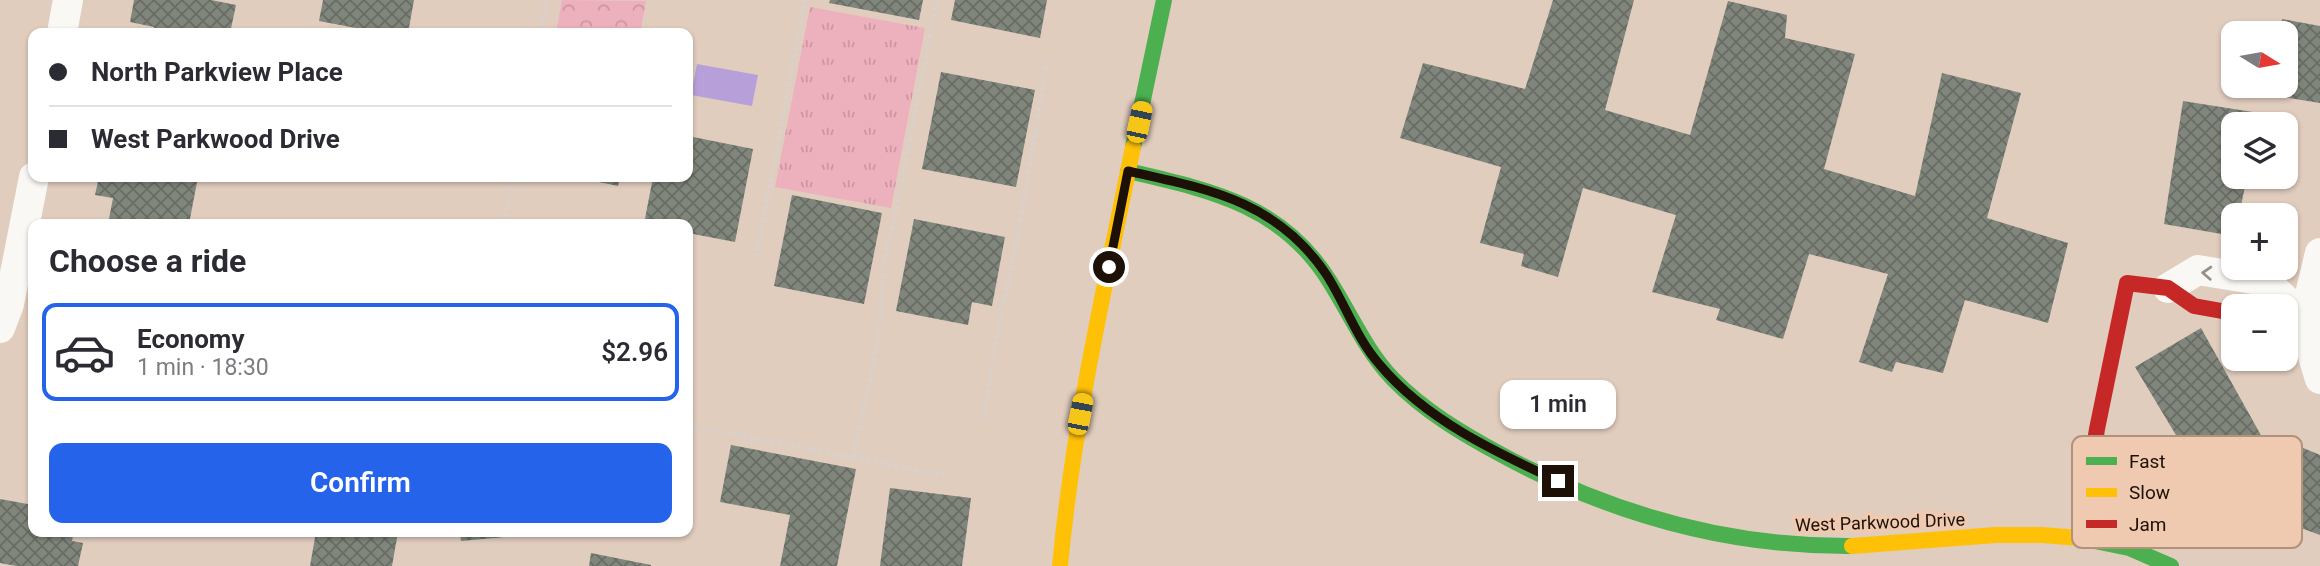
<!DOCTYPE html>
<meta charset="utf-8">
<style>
body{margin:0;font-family:Roboto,sans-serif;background:#f7f7f7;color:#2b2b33;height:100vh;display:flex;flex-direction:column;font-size:26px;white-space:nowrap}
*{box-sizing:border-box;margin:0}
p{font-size:23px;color:#7c7c81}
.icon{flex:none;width:38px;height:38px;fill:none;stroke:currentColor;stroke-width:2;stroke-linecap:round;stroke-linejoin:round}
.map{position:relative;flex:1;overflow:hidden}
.sheet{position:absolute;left:28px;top:219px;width:665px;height:318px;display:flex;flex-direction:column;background:#fff;border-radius:14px;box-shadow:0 2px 5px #0004}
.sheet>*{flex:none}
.hud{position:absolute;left:28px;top:28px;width:665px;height:154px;border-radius:14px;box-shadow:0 2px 5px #0004;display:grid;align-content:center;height:154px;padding:0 21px;background:#fff}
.needle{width:46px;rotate:101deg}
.tools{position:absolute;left:2221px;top:21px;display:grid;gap:14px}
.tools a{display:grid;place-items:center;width:77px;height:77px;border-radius:14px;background:#fff;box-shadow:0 2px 5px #0004;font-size:35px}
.end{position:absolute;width:32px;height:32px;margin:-16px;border:9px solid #1d1007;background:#fff;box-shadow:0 0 0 4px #fff}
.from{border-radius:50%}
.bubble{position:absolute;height:49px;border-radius:14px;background:#fff;box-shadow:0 2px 5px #0004;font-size:23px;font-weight:600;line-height:49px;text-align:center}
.car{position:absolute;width:21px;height:42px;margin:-21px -10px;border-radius:9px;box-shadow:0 0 5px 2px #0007;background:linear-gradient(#f5c518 24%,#345 0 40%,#f5c518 0 76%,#345 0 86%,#f5c518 0)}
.hud b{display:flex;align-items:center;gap:24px;height:66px;font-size:26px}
.hud b+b{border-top:2px solid #e1e1e2}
.hud i{width:18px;height:18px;background:#2b2b33}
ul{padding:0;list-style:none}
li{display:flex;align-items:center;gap:21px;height:98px;margin:0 14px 10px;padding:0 7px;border:4px solid transparent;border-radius:14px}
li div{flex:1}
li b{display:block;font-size:26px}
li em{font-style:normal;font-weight:600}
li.selected{border-color:#2563eb}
li>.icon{width:63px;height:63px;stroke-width:1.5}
h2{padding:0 21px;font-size:32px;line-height:84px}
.button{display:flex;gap:14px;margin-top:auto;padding:14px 21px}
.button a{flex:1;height:80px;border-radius:14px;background:#2563eb;color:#fff;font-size:28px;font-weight:600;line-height:80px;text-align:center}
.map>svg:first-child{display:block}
</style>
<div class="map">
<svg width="2320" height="566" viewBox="0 0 2320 566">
<defs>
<pattern id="grass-tufts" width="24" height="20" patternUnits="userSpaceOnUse" patternTransform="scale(1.75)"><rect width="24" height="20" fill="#edb0bd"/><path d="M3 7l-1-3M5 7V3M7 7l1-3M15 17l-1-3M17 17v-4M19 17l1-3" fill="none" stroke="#cb96a1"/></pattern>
<pattern id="park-crowns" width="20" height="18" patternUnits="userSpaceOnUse" patternTransform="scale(1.75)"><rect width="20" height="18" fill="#edb0bd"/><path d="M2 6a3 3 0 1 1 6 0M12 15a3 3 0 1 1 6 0" fill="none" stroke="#cb96a1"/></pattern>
<pattern id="building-cross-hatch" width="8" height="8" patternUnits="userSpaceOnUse" patternTransform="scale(1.75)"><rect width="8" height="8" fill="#80867c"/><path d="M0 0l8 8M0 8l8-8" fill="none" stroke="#686c64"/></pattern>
</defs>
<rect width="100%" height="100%" fill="#e1cdbe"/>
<!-- grass -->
<path fill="url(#grass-tufts)" d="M810,7L925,28L891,208L775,187Z"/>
<!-- park -->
<path fill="url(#park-crowns)" d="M562,0L646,1L640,33H556Z"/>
<!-- water -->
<path fill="#b7a0d9" d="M697,64L758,75L752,106L691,95Z"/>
<!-- building -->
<path fill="url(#building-cross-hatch)" d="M134,0H211L236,5L230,33H153L154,27L130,22Z
M323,0H414L408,33H382L319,21Z
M830,0H923L919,20L829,3Z
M955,0H1047L1040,38L951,20Z
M1553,0H1634L1605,110L1690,135L1728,1L1787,15L1785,38L1855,54L1824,169L1915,196L1942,73L2021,93L1987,218L2068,243L2048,323L1965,300L1943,373L1896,362L1892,372L1859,362L1888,274L1809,254L1783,339L1716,320L1720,309L1652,292L1676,215L1583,188L1558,277L1521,266L1524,254L1480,243L1501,167L1400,138L1423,63L1525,89Z
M2282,19L2320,26V103L2270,95L2271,86H2286V33H2280Z
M941,72L1035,90L1016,187L922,169Z
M2183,101L2259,113L2257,124H2233V177H2247L2239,215H2233V236L2164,224Z
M688,136L753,149L735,242L688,233V224H644L653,177H688Z
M99,177H198L189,224H108L113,198L95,195Z
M576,177H620L618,186Z
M792,195L882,213L864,304L774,286Z
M914,219L1005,237L992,306L972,302L968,325L896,311Z
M2201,328L2262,437L2200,475L2135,367Z
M2275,436L2320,455V535L2249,509Z
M731,445L856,469L837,566H780L790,515L720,502Z
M890,488L971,498L962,566H880Z
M0,499L33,505V532H74L72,541L83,543L78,566H16L0,563Z
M316,532H398L392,566H310Z
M460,532H536V534L461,541Z
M591,553L651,565V566H589Z"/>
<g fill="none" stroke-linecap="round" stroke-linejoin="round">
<!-- path -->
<path stroke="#d8d1cd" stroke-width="4.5" stroke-dasharray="3.5 3.5" stroke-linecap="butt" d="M540,33L546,0
M504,224L513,177
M756,257L805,0
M984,421L992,362L1021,217L1048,57
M688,425L948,476
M853,457L879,336L884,257L895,217L937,0"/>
<!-- street -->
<path stroke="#faf8f5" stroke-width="30" d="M62,33L68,0
M2168,288L2198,270L2265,281L2289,303L2307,307L2320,253
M2307,307C2306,333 2312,354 2320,379
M0,328L9,304L34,177"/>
<!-- fast -->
<path stroke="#4caf50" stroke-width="16" d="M1133,147L1164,0
M1128,171C1210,190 1283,205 1330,282C1351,315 1366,351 1393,379C1424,411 1463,434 1502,455C1611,514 1728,547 1852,546
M2080,538L2129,548L2171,566"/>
<!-- slow -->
<path stroke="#ffc107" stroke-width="16" d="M1852,546L1996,535H2041L2080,538
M1060,566C1073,425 1105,286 1133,147"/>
<!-- jam -->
<path stroke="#c62828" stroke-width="16" d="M2080,537L2097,429L2127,283L2168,288L2194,306L2233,313"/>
</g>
<!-- one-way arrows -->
<defs><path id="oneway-chevron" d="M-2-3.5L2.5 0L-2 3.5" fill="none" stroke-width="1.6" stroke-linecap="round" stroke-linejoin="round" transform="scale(1.75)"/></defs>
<use stroke="#97908a" href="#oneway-chevron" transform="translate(2207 273) rotate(-177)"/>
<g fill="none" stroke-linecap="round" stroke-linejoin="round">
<!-- route -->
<path stroke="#1d1007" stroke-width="9" d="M1109,267L1128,171C1208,189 1277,201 1326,274C1345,303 1356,338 1380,365C1425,419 1495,452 1558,481"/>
</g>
<g text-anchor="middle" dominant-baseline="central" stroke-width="7" stroke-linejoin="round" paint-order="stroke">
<!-- street labels -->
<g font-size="18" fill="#1d1007" stroke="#efcab0">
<text transform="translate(1880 522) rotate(-2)">West Parkwood Drive</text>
</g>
</g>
<!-- legend -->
<rect x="2072" y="436" width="230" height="112" rx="10" fill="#efcab0" stroke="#b0927d" stroke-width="2"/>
<rect x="2086" y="457" width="31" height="8" fill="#4caf50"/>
<rect x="2086" y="488" width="31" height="9" fill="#ffc107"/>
<rect x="2086" y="520" width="31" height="8" fill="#c62828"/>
<g font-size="19" fill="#1d1007">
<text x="2129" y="468">Fast</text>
<text x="2129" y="499">Slow</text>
<text x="2129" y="531">Jam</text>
</g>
</svg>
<div class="tools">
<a><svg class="needle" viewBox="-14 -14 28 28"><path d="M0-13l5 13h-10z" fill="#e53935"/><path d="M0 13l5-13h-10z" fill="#7c7c81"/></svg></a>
<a><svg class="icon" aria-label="layers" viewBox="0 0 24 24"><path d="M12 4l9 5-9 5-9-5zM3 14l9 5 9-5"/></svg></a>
<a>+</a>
<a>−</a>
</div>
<i class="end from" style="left:1109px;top:267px"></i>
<i class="end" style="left:1558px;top:481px"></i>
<div class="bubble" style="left:1500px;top:380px;width:116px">1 min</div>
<i class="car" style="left:1139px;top:122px;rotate:12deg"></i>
<i class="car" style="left:1080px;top:414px;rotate:11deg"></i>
<div class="hud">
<b><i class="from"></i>North Parkview Place</b>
<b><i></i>West Parkwood Drive</b>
</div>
<section class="sheet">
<h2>Choose a ride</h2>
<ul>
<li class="selected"><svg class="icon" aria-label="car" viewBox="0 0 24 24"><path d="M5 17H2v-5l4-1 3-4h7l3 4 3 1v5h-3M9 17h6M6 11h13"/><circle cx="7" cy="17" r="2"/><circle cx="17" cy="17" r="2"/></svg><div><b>Economy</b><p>1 min · 18:30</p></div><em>$2.96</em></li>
</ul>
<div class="button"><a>Confirm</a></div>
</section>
</div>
